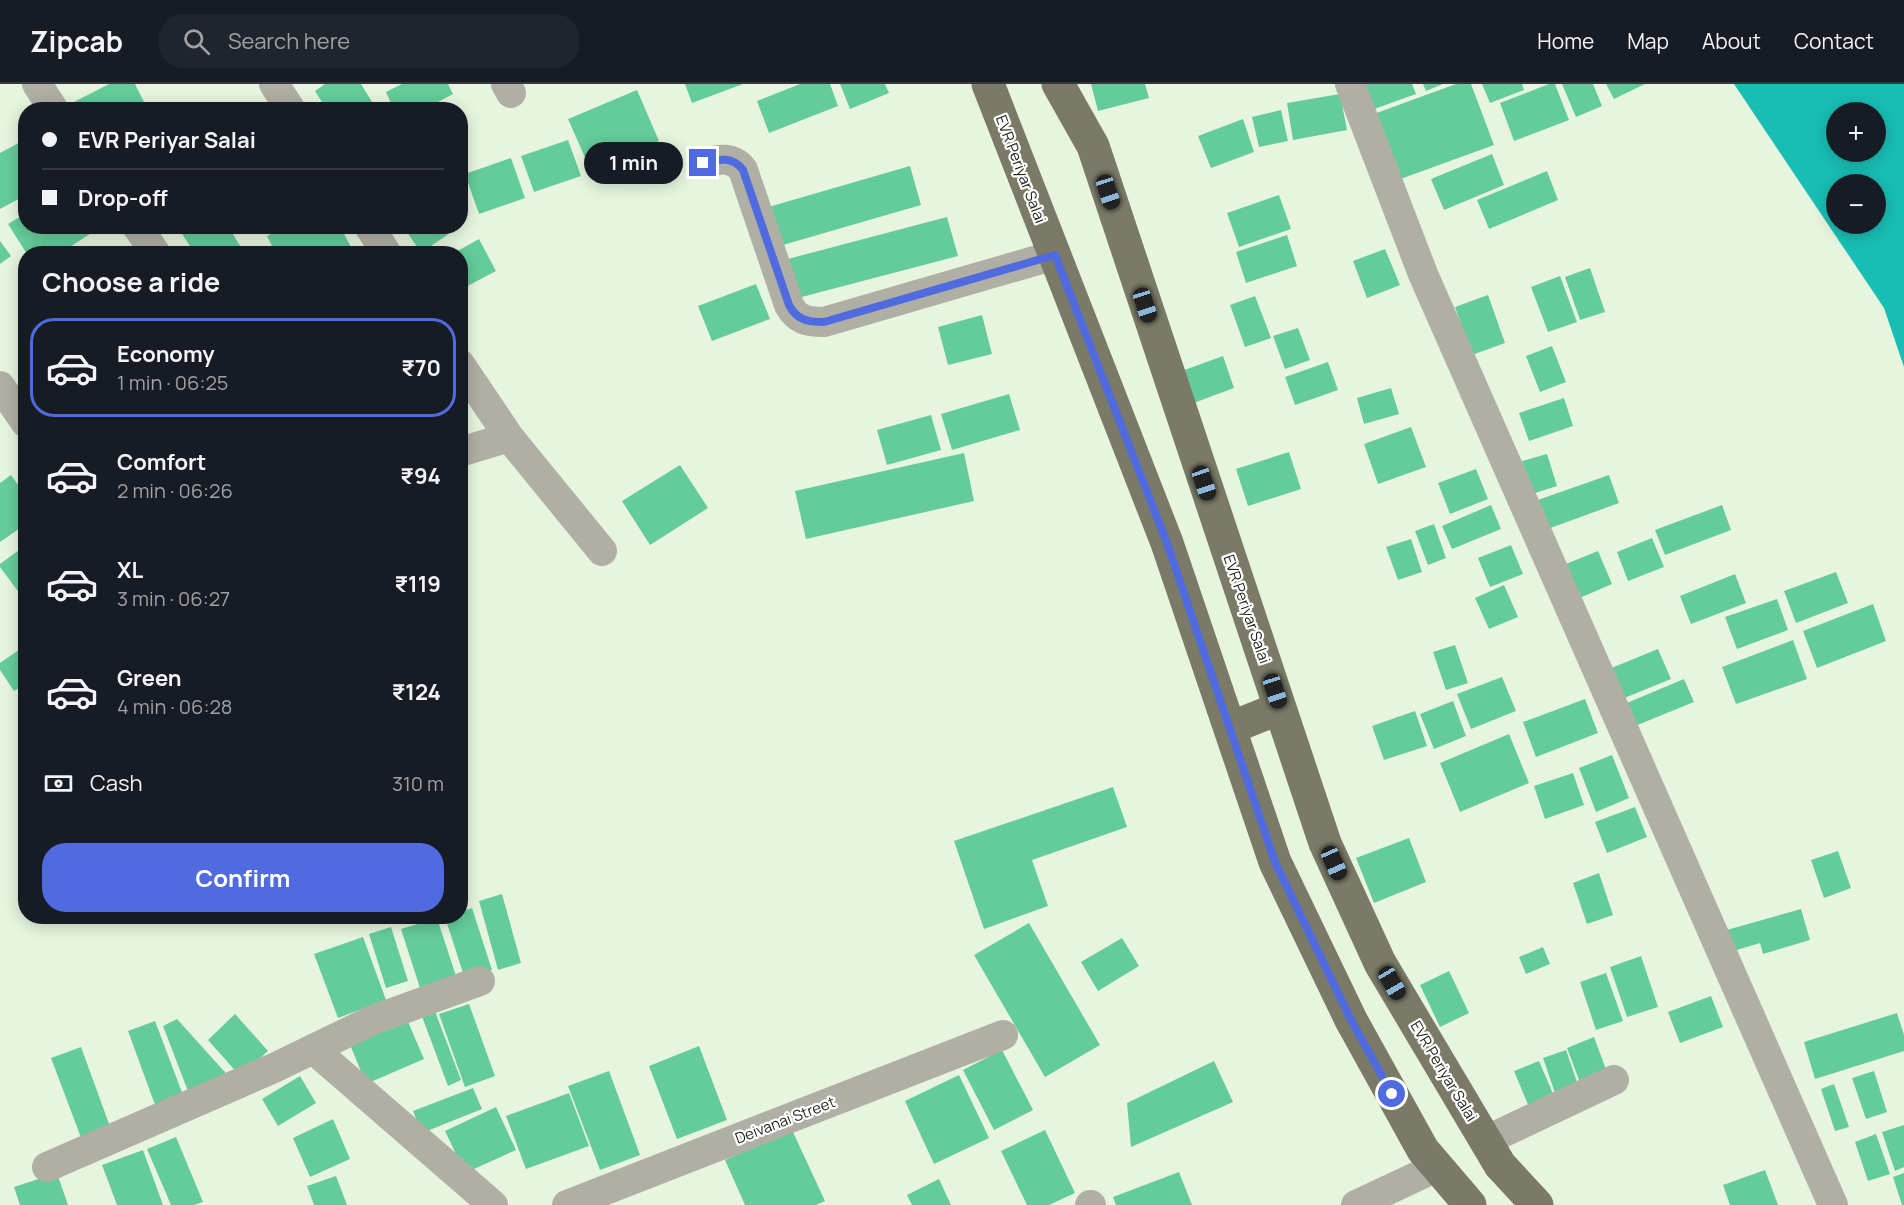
<!DOCTYPE html>
<meta charset="utf-8">
<style>
body{margin:0;font-family:Manrope,sans-serif;background:#20242c;color:#f1f3f6;height:100vh;display:flex;flex-direction:column;font-size:22px;white-space:nowrap}
*{box-sizing:border-box;margin:0}
p{font-size:20px;color:#9ea1a6}
.icon{flex:none;width:33px;height:33px;fill:none;stroke:currentColor;stroke-width:2;stroke-linecap:round;stroke-linejoin:round}
.map{position:relative;flex:1;overflow:hidden}
.details{position:absolute;left:18px;top:162px;width:450px;height:678px;display:flex;flex-direction:column;background:#171b24;border-radius:24px;box-shadow:0 3px 15px #0003}
.details>*{flex:none}
.banner{position:absolute;left:18px;top:18px;width:450px;height:132px;border-radius:24px;box-shadow:0 3px 15px #0003;display:grid;align-content:center;height:132px;padding:0 24px;background:#171b24}
.tools{position:absolute;left:1826px;top:18px;display:grid;gap:12px}
.tools a{display:grid;place-items:center;width:60px;height:60px;border-radius:50%;background:#171b24;box-shadow:0 3px 15px #0003;font-size:30px}
.end{position:absolute;width:27px;height:27px;margin:-14px;border:8px solid #506be0;background:#fff;box-shadow:0 0 0 3px #fff}
.from{border-radius:50%}
.bubble{position:absolute;height:42px;border-radius:21px;background:#171b24;box-shadow:0 3px 15px #0003;font-size:20px;font-weight:700;line-height:42px;text-align:center}
.car{position:absolute;width:18px;height:36px;margin:-18px -9px;border-radius:8px;box-shadow:0 0 4px 2px #0007;background:linear-gradient(#222 24%,#8ab4d8 0 40%,#222 0 76%,#8ab4d8 0 86%,#222 0)}
.banner b{display:flex;align-items:center;gap:21px;height:57px;font-size:22px}
.banner b+b{border-top:2px solid #363941}
.banner i{width:15px;height:15px;background:#f1f3f6}
ul{padding:0;list-style:none}
li{display:flex;align-items:center;gap:18px;height:99px;margin:0 12px 9px;padding:0 12px;border:3px solid transparent;border-radius:24px}
li div{flex:1}
li b{display:block;font-size:22px}
li em{font-style:normal;font-weight:700}
li.selected{border-color:#506be0}
li>.icon{width:54px;height:54px;stroke-width:1.5}
h2{padding:0 24px;font-size:27px;line-height:72px}
.pay{display:flex;align-items:center;gap:15px;height:66px;padding:0 24px;font-size:22px}
.pay p{margin-inline-start:auto}
.primary-button{display:flex;gap:12px;margin-top:auto;padding:12px 24px}
.primary-button a{flex:1;height:69px;border-radius:24px;background:#506be0;color:#fff;font-size:24px;font-weight:700;line-height:69px;text-align:center}
header{display:flex;align-items:center;gap:36px;box-sizing:border-box;height:84px;padding:0 30px;background:#171b24;border-bottom:2px solid #363941}
header strong{font-size:28px}
nav{display:flex;gap:33px;margin-inline-start:auto;font-size:21px}
.search{width:420px;height:54px;background:#20242c;display:flex;align-items:center;gap:15px;box-sizing:border-box;padding:0 21px;border-radius:24px;color:#9ea1a6;font-size:22px}
.map>svg:first-child{display:block}
</style>
<header>
<strong>Zipcab</strong>
<div class="search"><svg class="icon" aria-label="search" viewBox="0 0 24 24"><circle cx="10" cy="10" r="6"/><path d="M15 15l6 6"/></svg>Search here</div>
<nav><a>Home</a><a>Map</a><a>About</a><a>Contact</a></nav>
</header>
<div class="map">
<svg width="1904" height="1121" viewBox="0 0 1904 1121">
<rect width="100%" height="100%" fill="#e7f5de"/>
<!-- water -->
<path fill="#18beb4" fill-rule="evenodd" d="M1734,0H1904V283L1884,224ZM1836,28H1875V68H1836ZM1836,100H1875V140H1836Z"/>
<!-- building -->
<path fill="#64cc9a" d="M109,0H135L148,26H78L74,18Z
M325,0H361L377,26H327L315,7Z
M402,0H448L453,10L423,26H394L386,8Z
M685,0H743L692,19Z
M800,0H830L838,22L769,49L757,17Z
M840,0H885L889,9L850,25Z
M1091,0H1145L1149,14L1098,27Z
M1356,0H1412L1416,10L1366,28Z
M1423,0H1443L1426,7Z
M1456,0H1471L1494,61L1395,97L1371,31Z
M1482,0H1522L1524,6L1490,19Z
M1549,0H1555L1569,36L1514,57L1500,19Z
M1562,0H1593L1602,22L1576,33Z
M1606,0H1645L1614,15Z
M637,6L659,57L591,87L568,35Z
M1340,10L1347,46L1293,56L1287,19Z
M1281,26L1288,57L1259,63L1252,33Z
M1243,35L1254,68L1211,84L1198,52Z
M26,55V111L0,125V69Z
M568,56L581,92L534,108L521,72Z
M1492,70L1504,101L1444,126L1431,95Z
M511,74L525,114L479,130L465,90Z
M910,82L921,121L776,163L765,124Z
M1547,87L1558,116L1489,145L1477,116Z
M1279,111L1291,145L1239,163L1227,129Z
M26,129V142H90L93,148L59,170H27L8,140Z
M947,133L958,172L794,215L784,176Z
M183,142H228L245,170H195L179,145Z
M285,142H340L352,165L344,170H276L267,152Z
M403,142H460L421,169Z
M1287,151L1297,182L1246,199L1236,168Z
M479,155L496,187L460,206V170H452Z
M0,157L11,172L0,180Z
M1385,165L1400,201L1367,214L1353,177Z
M1590,184L1605,228L1580,236L1565,193Z
M1560,192L1577,238L1548,248L1531,203Z
M756,200L770,235L712,257L698,222Z
M1488,211L1505,259L1472,271L1455,223Z
M1255,212L1271,254L1245,263L1230,221Z
M982,231L992,270L948,281L938,243Z
M1298,244L1310,276L1285,285L1273,252Z
M1552,262L1566,298L1540,308L1526,272Z
M1223,272L1234,304L1191,320L1179,288Z
M1328,278L1338,306L1295,321L1285,293Z
M1391,304L1399,330L1364,340L1357,314Z
M1009,310L1020,346L952,366L941,330Z
M1564,314L1573,342L1529,357L1519,329Z
M931,331L941,366L887,381L877,346Z
M1411,343L1426,383L1378,400L1364,360Z
M1289,368L1301,405L1248,422L1236,385Z
M964,369L974,417L806,455L795,407Z
M1547,370L1557,402L1532,410L1522,377Z
M680,381L708,424L650,461L622,417Z
M1476,385L1488,415L1450,430L1438,399Z
M11,391L26,412V440L0,458V399Z
M1609,391L1619,419L1545,446L1535,417Z
M1491,421L1501,445L1452,465L1442,442Z
M1722,421L1731,446L1665,471L1655,446Z
M1434,440L1446,474L1428,481L1415,447Z
M1652,454L1664,483L1628,497L1617,468Z
M1411,455L1422,488L1398,496L1386,463Z
M26,461V518L0,483V480Z
M1511,461L1523,490L1490,503L1478,474Z
M1598,467L1612,500L1575,516L1561,482Z
M1836,488L1848,519L1796,539L1784,507Z
M1735,490L1746,519L1691,540L1680,512Z
M1504,501L1518,533L1489,545L1475,514Z
M1777,515L1788,546L1737,565L1725,533Z
M1873,520L1886,557L1817,584L1803,547Z
M1793,556L1807,595L1736,620L1722,583Z
M26,561V600L14,607L0,586V579Z
M1455,561L1468,599L1446,606L1433,568Z
M1658,565L1671,595L1617,617L1604,587Z
M1502,593L1516,627L1471,645L1457,610Z
M1684,595L1694,618L1630,644L1622,621Z
M1585,615L1598,649L1536,673L1523,638Z
M1453,617L1466,652L1434,665L1420,630Z
M1415,627L1427,662L1384,676L1372,642Z
M1509,650L1529,699L1460,728L1440,679Z
M1612,671L1629,714L1596,728L1579,684Z
M1573,689L1584,721L1545,735L1534,702Z
M1113,703L1127,743L1032,776L1048,822L984,845L954,757Z
M1635,723L1647,753L1607,769L1595,738Z
M1409,754L1426,798L1374,819L1356,774Z
M1838,767L1851,804L1824,814L1811,776Z
M1599,789L1613,831L1587,840L1573,799Z
M502,810L521,879L498,886L479,817Z
M472,824L492,886L465,895L445,833L460,832V828Z
M1801,825L1810,856L1763,870L1760,859L1730,868L1723,847Z
M437,834L457,895L421,907L401,845Z
M1029,839L1100,961L1045,993L974,871Z
M391,843L408,897L386,904L369,850Z
M363,853L386,916L338,934L314,870Z
M1122,854L1139,882L1098,907L1081,878Z
M1543,863L1550,880L1526,890L1519,873Z
M1641,872L1658,923L1627,933L1610,883Z
M1449,887L1469,929L1440,943L1420,901Z
M1606,889L1623,937L1596,946L1580,898Z
M1711,912L1723,943L1680,959L1668,928Z
M469,920L495,992L465,1003L439,930Z
M433,922L461,996L448,1002L420,927Z
M1897,929L1904,951V967L1815,995L1804,958Z
M235,930L268,967L240,992L208,956Z
M406,933L424,975L366,1000L349,958Z
M177,935L232,996L191,1015L163,942Z
M155,937L186,1019L158,1029L128,947Z
M1594,953L1608,991L1581,1001L1567,964Z
M699,962L727,1036L677,1055L649,982Z
M81,963L112,1048L83,1059L51,974Z
M1002,966L1033,1026L994,1046L963,986Z
M1566,966L1578,1001L1555,1009L1543,974Z
M1214,977L1233,1018L1131,1063L1127,1019Z
M1539,977L1554,1012L1529,1023L1514,987Z
M609,987L640,1071L600,1086L568,1002Z
M1874,987L1887,1028L1866,1035L1852,994Z
M959,991L989,1054L934,1080L905,1017Z
M300,992L316,1019L278,1042L262,1015Z
M1834,1000L1849,1043L1835,1047L1821,1005Z
M473,1004L482,1025L422,1049L413,1027Z
M569,1009L589,1062L526,1085L506,1032Z
M496,1023L516,1066L465,1089L445,1047Z
M333,1035L350,1075L310,1093L293,1054Z
M1904,1041V1083L1895,1087L1882,1048Z
M792,1046L825,1117L816,1121H745L725,1076Z
M1045,1046L1075,1109L1049,1121H1027L1001,1067Z
M1876,1050L1890,1090L1868,1097L1855,1058Z
M176,1053L203,1118L194,1121H171L147,1065Z
M143,1066L163,1121H117L102,1081Z
M1765,1086L1778,1121H1730L1723,1101Z
M1179,1088L1192,1121H1116L1113,1113Z
M57,1089L68,1121H20L14,1103Z
M1904,1089V1121H1902L1893,1093Z
M336,1092L347,1121H314L307,1102Z
M939,1095L951,1121H912L907,1111Z"/>
<g fill="none" stroke-linecap="round" stroke-linejoin="round">
<!-- minor -->
<path stroke="#b0afa5" stroke-width="30" d="M37,0L54,26
M274,0L291,26
M506,0L511,9
M1350,0L1423,190L1833,1121
M703,79C718,75 733,72 743,86L789,221C797,236 807,238 824,238L1055,171
M137,142L156,170
M369,142L387,170
M460,280L509,353L602,467
M0,302L26,339
M460,368L509,353
M313,965L493,1121
M1485,1057L1614,996
M47,1083L274,984L373,936L480,897
M567,1121L1003,951
M1090,1121H1091
M1356,1121L1437,1083"/>
<!-- major -->
<path stroke="#7a7a67" stroke-width="33" d="M988,0L1167,459L1275,778L1351,936L1423,1066L1470,1121
M1058,0L1093,62L1325,759L1380,879L1500,1081L1537,1121
M1230,644L1280,624"/>
</g>
<g fill="none" stroke-linecap="round" stroke-linejoin="round">
<!-- route -->
<path stroke="#506be0" stroke-width="8" d="M703,79C719,75 733,72 743,86L789,221C797,236 807,238 824,238L1055,171L1167,459L1275,778L1351,936L1392,1010"/>
</g>
<g text-anchor="middle" dominant-baseline="central" stroke-width="4.5" stroke-linejoin="round" paint-order="stroke">
<!-- street labels -->
<g font-size="15" fill="#1d2119" stroke="#fff">
<text transform="translate(1021 85) rotate(69)">EVR Periyar Salai</text>
<text transform="translate(1247 525) rotate(71)">EVR Periyar Salai</text>
<text transform="translate(1444 987) rotate(59)">EVR Periyar Salai</text>
<text transform="translate(785 1036) rotate(-21)">Deivanai Street</text>
</g>
</g>
</svg>
<div class="tools">
<a>+</a>
<a>−</a>
</div>
<i class="end from" style="left:1392px;top:1010px"></i>
<i class="end" style="left:703px;top:79px"></i>
<div class="bubble" style="left:584px;top:58px;width:99px">1 min</div>
<i class="car" style="left:1108px;top:108px;rotate:162deg"></i>
<i class="car" style="left:1145px;top:221px;rotate:162deg"></i>
<i class="car" style="left:1204px;top:399px;rotate:161deg"></i>
<i class="car" style="left:1275px;top:607px;rotate:162deg"></i>
<i class="car" style="left:1334px;top:779px;rotate:156deg"></i>
<i class="car" style="left:1392px;top:899px;rotate:150deg"></i>
<div class="banner">
<b><i class="from"></i>EVR Periyar Salai</b>
<b><i></i>Drop-off</b>
</div>
<section class="details">
<h2>Choose a ride</h2>
<ul>
<li class="selected"><svg class="icon" aria-label="car" viewBox="0 0 24 24"><path d="M5 17H2v-5l4-1 3-4h7l3 4 3 1v5h-3M9 17h6M6 11h13"/><circle cx="7" cy="17" r="2"/><circle cx="17" cy="17" r="2"/></svg><div><b>Economy</b><p>1 min · 06:25</p></div><em>₹70</em></li>
<li><svg class="icon" aria-label="car" viewBox="0 0 24 24"><path d="M5 17H2v-5l4-1 3-4h7l3 4 3 1v5h-3M9 17h6M6 11h13"/><circle cx="7" cy="17" r="2"/><circle cx="17" cy="17" r="2"/></svg><div><b>Comfort</b><p>2 min · 06:26</p></div><em>₹94</em></li>
<li><svg class="icon" aria-label="car" viewBox="0 0 24 24"><path d="M5 17H2v-5l4-1 3-4h7l3 4 3 1v5h-3M9 17h6M6 11h13"/><circle cx="7" cy="17" r="2"/><circle cx="17" cy="17" r="2"/></svg><div><b>XL</b><p>3 min · 06:27</p></div><em>₹119</em></li>
<li><svg class="icon" aria-label="car" viewBox="0 0 24 24"><path d="M5 17H2v-5l4-1 3-4h7l3 4 3 1v5h-3M9 17h6M6 11h13"/><circle cx="7" cy="17" r="2"/><circle cx="17" cy="17" r="2"/></svg><div><b>Green</b><p>4 min · 06:28</p></div><em>₹124</em></li>
</ul>
<div class="pay"><svg class="icon" aria-label="cash" viewBox="0 0 24 24"><path d="M3 7h18v10H3z"/><circle cx="12" cy="12" r="2"/></svg>Cash<p>310 m</p></div>
<div class="primary-button"><a>Confirm</a></div>
</section>
</div>
